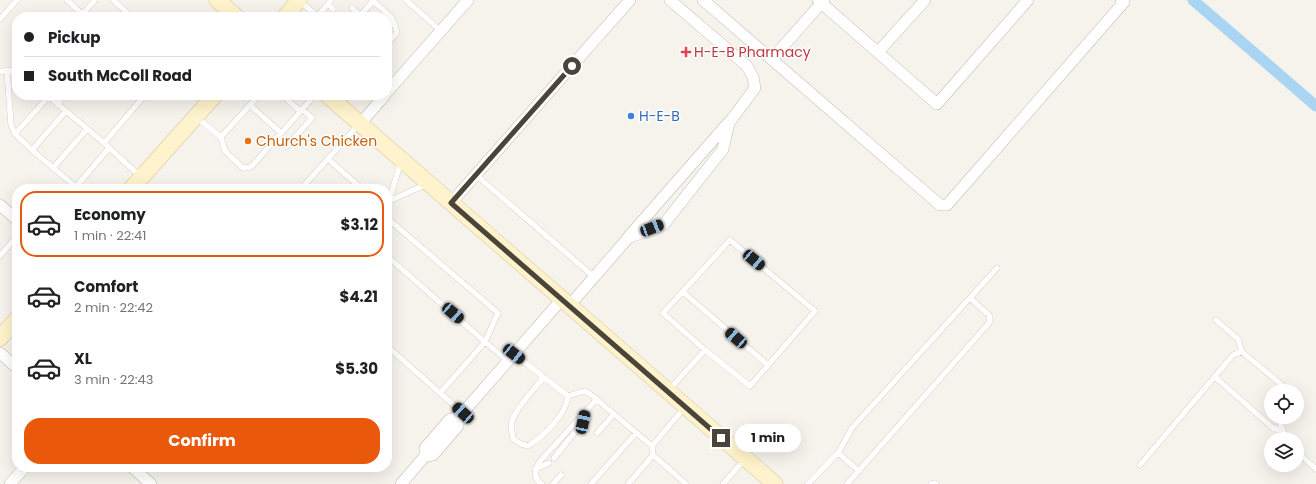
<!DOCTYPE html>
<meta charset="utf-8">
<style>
body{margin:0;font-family:Poppins,sans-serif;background:#f6f6f6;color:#202124;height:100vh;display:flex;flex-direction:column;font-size:15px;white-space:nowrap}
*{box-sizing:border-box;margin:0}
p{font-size:13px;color:#757577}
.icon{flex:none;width:22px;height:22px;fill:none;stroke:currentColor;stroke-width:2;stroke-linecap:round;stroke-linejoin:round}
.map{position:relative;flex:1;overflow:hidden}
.details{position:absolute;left:12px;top:184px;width:380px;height:288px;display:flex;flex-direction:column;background:#fff;border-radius:16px;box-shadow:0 4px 16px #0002}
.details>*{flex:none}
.top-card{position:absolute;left:12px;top:12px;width:380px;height:88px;border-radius:16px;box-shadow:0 4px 16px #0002;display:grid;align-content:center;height:88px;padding:0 12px;background:#fff}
.fabs{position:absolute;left:1264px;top:384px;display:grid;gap:8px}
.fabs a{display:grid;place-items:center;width:40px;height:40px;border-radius:50%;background:#fff;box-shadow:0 4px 16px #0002;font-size:20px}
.end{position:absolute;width:18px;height:18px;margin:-9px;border:5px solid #4b4439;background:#fff;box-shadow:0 0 0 2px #fff}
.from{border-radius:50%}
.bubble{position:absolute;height:28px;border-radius:14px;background:#fff;box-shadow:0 4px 16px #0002;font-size:13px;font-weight:700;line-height:28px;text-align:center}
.car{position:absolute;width:12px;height:24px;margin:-12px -6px;border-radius:5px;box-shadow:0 0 3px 1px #0007;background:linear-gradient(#222 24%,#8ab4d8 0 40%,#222 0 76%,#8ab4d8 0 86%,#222 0)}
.top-card b{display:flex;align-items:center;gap:14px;height:38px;font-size:15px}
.top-card b+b{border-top:1px solid #e0e0e0}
.top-card i{width:10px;height:10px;background:#202124}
ul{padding:7px 0 0;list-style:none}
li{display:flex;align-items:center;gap:12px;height:66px;margin:0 8px 6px;padding:0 4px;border:2px solid transparent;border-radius:16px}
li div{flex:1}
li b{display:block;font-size:15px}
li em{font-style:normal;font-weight:700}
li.current{border-color:#ea580c}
li>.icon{width:36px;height:36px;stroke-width:1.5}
.button{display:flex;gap:8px;margin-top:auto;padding:8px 12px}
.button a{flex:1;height:46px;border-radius:16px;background:#ea580c;color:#fff;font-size:16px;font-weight:700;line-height:46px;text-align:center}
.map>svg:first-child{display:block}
</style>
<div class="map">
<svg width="1316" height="484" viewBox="0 0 1316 484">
<rect width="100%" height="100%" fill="#f6f3ec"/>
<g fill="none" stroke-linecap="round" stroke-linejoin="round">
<!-- canal -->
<path stroke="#a9d4f2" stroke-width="11" d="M1193,0L1316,106"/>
<!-- service casing -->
<g stroke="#c2bbae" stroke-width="6">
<path id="service" d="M67,0L82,14
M113,0L132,17
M372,0L392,18L397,32L387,44
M406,0L441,31
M300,1L318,17
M328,4L333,9
M352,8L360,15
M80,17L95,0
M317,17L331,0
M359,17L373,1
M0,19L17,0
M0,72L7,70
M17,72L7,70L11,125L15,134L32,150L76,187
M47,95L104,143
M259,95L221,137L225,151L243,168L251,167L315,95
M282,95L300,111
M57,104L65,95
M250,105L281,133
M197,118L221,137
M15,134L49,96
M277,137L287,146L312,118L302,109
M32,150L66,111
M328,159L362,189
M53,168L87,129
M476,175L594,277
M141,177L104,143L145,95
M74,189L109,148
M301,189L359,124
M389,201L401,161
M387,202L427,184
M387,218L498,313L485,342L508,361
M0,256L17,236
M387,256L485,342L440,393L463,413
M683,292L768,365
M1216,320L1238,339L1242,352
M387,346L440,393
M514,354L568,396
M544,377C534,390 513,410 511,426C511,430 513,435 513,439L521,444L528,446C544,436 566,415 568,396
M1215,377L1273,428L1283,431
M669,390L705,350L750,386L815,311L730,240L663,313L705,350
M568,396L584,391L590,394L652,446L685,407
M1280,417L1279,421L1287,439
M597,433L614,414
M652,446L653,455L686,484
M1297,452L1316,469
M838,453L859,471
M554,458L583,422L585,413
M1140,465L1233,355L1242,352L1288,390V391
M535,469L549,463
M542,484C532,478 535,470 540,461L597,399
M553,484L561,475
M591,484L636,433
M628,484L653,455
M723,484L745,459
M808,484L838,453L852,428L997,268
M847,484L989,323L990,319L989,315L970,298
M931,484L935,483L936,484"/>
</g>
<!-- minor casing -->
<g stroke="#c2bbae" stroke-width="12">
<path id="minor" d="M703,0L940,205H947L1124,2L1121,0
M818,0L937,104L1028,0
M878,52L925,0
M772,59L824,0
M387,92L468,0
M360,124L385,95
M451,203L630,0
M0,205L17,220
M629,236L728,123
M569,306L628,238L664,224L723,149L729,123L755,88L753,77L747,66L670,0
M0,353L17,368
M425,456L433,455L458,426L459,417L562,299
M132,467L151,484
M10,484L25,467
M401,484L425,456V448L450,419L459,417"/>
</g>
<!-- secondary casing -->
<g stroke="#d6c79b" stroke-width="17">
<path id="secondary" d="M217,0L237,17
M285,17L299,0
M327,95L775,484
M131,189L215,95
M0,338L17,319"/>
</g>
<!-- service -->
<use href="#service" stroke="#fff" stroke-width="5.5"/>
<!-- minor -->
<use href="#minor" stroke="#fff" stroke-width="11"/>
<!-- secondary -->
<use href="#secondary" stroke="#fff3cd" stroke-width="16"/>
</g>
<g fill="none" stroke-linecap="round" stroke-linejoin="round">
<!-- route -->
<path stroke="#4b4439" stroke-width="5" d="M572,66L451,203L721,438"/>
</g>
<!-- markers -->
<path fill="#e0444e" stroke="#fff" stroke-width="1.5" d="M684 46h4v4h4v4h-4v4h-4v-4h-4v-4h4z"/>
<circle fill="#3f7fe0" stroke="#fff" stroke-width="1.5" cx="631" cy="116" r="4"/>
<circle fill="#e8710a" stroke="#fff" stroke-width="1.5" cx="248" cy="141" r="4"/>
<g text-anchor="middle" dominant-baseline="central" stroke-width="3" stroke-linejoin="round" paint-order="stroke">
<!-- health labels -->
<g font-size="14" fill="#be3a42" stroke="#fff" text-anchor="start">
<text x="694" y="52">H-E-B Pharmacy</text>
</g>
<!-- shop labels -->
<g font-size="14" fill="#366cbe" stroke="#fff" text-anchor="start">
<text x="639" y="116">H-E-B</text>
</g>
<!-- food labels -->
<g font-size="14" fill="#c56008" stroke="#fff" text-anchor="start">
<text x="256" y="141">Church's Chicken</text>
</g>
</g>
</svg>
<div class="fabs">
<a><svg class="icon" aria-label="locate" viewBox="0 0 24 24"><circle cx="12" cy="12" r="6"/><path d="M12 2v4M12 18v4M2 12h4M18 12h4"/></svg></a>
<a><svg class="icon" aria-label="layers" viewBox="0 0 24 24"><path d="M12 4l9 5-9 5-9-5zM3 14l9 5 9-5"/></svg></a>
</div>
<i class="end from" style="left:572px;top:66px"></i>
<i class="end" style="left:721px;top:438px"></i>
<div class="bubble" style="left:735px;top:424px;width:66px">1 min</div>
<i class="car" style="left:652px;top:228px;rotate:69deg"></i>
<i class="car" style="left:754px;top:260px;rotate:130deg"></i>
<i class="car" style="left:453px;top:313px;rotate:131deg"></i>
<i class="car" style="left:736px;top:338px;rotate:311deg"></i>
<i class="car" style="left:514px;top:354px;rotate:128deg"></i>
<i class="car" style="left:463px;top:413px;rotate:312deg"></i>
<i class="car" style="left:583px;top:422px;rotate:12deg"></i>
<div class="top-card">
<b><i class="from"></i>Pickup</b>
<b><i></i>South McColl Road</b>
</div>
<section class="details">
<ul>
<li class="current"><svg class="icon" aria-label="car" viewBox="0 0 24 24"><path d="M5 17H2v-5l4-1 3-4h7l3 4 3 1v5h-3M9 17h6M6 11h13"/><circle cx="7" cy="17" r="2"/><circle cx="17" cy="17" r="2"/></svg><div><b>Economy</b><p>1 min · 22:41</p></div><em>$3.12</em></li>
<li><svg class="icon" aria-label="car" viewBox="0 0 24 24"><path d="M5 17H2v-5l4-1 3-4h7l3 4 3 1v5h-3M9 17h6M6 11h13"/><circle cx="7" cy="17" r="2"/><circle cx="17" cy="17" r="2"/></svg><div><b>Comfort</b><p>2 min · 22:42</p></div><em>$4.21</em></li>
<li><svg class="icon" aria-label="car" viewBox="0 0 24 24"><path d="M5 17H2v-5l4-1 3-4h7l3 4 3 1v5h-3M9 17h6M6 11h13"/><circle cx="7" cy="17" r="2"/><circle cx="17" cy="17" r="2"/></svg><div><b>XL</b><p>3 min · 22:43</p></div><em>$5.30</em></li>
</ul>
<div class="button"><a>Confirm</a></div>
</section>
</div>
